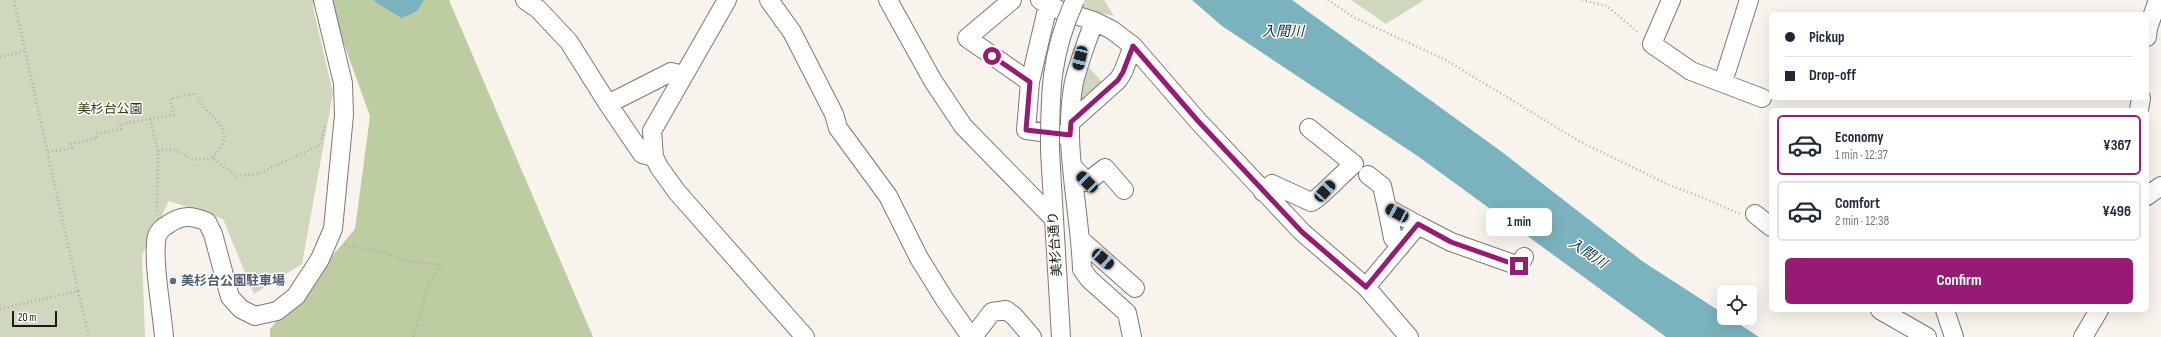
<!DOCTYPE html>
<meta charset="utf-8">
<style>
body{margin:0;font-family:"Sofia Sans Condensed","Noto Sans JP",sans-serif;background:#f2f2f3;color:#1f2937;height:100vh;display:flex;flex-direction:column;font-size:15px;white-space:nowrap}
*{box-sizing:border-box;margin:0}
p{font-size:13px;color:#747a83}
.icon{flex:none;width:22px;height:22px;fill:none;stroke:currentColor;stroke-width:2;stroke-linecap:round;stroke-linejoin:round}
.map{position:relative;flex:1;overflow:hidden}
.details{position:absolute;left:1769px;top:108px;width:380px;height:204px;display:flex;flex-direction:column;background:#fff;border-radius:6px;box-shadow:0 4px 16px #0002}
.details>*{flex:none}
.hud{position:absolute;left:1769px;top:12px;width:380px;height:88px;border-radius:6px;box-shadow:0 4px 16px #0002;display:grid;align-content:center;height:88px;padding:0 16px;background:#fff}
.buttons{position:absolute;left:1717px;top:285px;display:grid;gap:8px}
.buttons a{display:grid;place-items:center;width:40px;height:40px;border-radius:6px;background:#fff;box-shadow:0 4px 16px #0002;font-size:20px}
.scale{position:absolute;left:12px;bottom:10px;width:45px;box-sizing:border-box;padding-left:4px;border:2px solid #1c1918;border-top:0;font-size:11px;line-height:14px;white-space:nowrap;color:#1c1918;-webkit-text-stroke:3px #fff;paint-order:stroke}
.end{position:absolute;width:18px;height:18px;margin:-9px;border:5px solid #951b75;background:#fff;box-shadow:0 0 0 2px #fff}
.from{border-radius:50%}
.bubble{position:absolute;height:28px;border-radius:6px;background:#fff;box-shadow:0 4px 16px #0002;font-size:13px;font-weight:700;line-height:28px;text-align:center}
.car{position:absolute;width:12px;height:24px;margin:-12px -6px;border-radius:5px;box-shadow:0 0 3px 1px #0007;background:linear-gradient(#222 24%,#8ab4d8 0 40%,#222 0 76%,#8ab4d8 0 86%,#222 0)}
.hud b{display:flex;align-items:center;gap:14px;height:38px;font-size:15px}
.hud b+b{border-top:1px solid #e0e1e3}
.hud i{width:10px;height:10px;background:#1f2937}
ul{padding:7px 0 0;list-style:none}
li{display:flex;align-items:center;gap:12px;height:60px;margin:0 8px 6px;padding:0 8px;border:2px solid #e0e1e3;border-radius:6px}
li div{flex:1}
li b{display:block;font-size:15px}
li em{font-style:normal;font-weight:700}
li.on{border-color:#951b75}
li>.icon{width:36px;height:36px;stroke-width:1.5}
.button{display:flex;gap:8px;margin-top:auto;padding:8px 16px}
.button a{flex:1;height:46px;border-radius:6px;background:#951b75;color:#fff;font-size:16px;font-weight:700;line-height:46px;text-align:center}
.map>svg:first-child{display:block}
</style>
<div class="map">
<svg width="2161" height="337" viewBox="0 0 2161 337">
<rect width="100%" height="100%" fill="#f9f3ee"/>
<!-- green -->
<path fill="#cfd8bc" d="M0,0H314L313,7L333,93L302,264L254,294L223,219L169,201L142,255L145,337H0Z
M1070,0H1104L1114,16L1090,11Z
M1351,0H1424L1386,24Z
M1086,64L1103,83L1076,109Z"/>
<!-- forest -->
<path fill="#becca1" d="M328,0H449L593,337H270V329L355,229L370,116Z"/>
<!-- water -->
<path fill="#7ab3bd" d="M374,0H424L417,11L402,18L375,2Z
M1192,0H1292L1502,152L1642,261L1724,314V318H1730L1759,337H1666L1419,157L1222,26Z"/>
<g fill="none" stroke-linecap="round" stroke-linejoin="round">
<!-- minor casing -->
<g stroke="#7e7874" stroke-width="20">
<path id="minor" d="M525,0L538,9L569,42L608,104L642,154L654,157
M727,0L652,131L654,157L659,167L677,192L805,337
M769,0L792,32L834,114L838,128L888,196L919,258L945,300L971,337
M888,0L933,81L963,126L1053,218
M1012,0L967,38L1030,82
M1040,0L1059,10L1094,21L1112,30L1133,46L1198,121L1302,232L1366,287L1409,337
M1671,0L1652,44L1691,71L1762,98
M1048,5L1030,82L1026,130L1065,135
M1094,21C1087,42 1079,61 1074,82C1062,144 1080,208 1082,269L1089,279L1127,313L1132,337
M2147,37L2148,28L2158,0
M1723,82L1749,0
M608,104L671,72L683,75
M2139,110L2141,98
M1071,122L1118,80L1123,72L1133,46
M1050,151L1061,337
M1073,167L1087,182L1105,168L1124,190
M1368,175L1382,186L1387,208L1418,225
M1263,192L1272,184L1311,202C1318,200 1345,171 1354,164L1309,128
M2147,196L2161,186
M1387,208L1393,238L1400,247
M1755,214L1771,227
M1081,240L1135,288
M1366,287L1418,225L1451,242L1519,266L1524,257
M1880,310L1927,337
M1945,310L1954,337
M164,337C162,311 152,259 157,236C158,232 163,227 167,225C181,215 191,215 207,222L213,234L230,297L241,309L255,316L277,311L296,296L320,259L333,229L344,115L343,83L323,0
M973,337L992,312L1006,310L1014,316L1032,337
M2083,337L2099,310"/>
</g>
<!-- path -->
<path stroke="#b0aba7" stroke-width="2.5" stroke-dasharray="1 3" stroke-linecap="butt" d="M1328,0L1355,18L1446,60L1579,141L1667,184L1701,197L1740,214
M1582,0L1607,6L1639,33
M0,57L25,51
M150,119L158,151L157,212
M158,151C177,147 178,152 193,160L212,158
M48,152L72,148L71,144L97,138L96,134L121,129L120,124L174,115L170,99L196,93C206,120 243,127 212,158L237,176L258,174L320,145L325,126
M344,245L385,252L409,261L441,265L428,286L413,337
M78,291L89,337
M0,309L78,291L14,0"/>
<!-- minor -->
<use href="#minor" stroke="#fff" stroke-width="18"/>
<!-- minor-bridge casing -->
<g stroke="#7e7874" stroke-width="20" stroke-linecap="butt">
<path id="minor-bridge" d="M1050,151C1050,93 1050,55 1075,0"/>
</g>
<!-- minor-bridge -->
<use href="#minor-bridge" stroke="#fff" stroke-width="18"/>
</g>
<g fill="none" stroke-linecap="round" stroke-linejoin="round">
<!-- route -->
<path stroke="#951b75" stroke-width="5" d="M992,56L1030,82L1026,130L1070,135L1071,122L1118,80L1123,72L1133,46L1198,121L1302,232L1366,287L1418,224L1451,242L1519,266"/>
</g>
<!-- markers -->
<circle fill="#5c6f8a" stroke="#fff" stroke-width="1.5" cx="173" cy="281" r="4"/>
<g text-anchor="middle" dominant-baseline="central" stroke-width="3" stroke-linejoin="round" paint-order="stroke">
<!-- park labels -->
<g font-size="13" fill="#313c0a" stroke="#fff">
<text x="110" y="109">美杉台公園</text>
</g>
<!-- street labels -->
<g font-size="13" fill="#1c1918" stroke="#fff">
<text transform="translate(1055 244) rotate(-94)">美杉台通り</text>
</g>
<!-- service labels -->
<g font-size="13" font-weight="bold" fill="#4e5e75" stroke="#fff" text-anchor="start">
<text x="181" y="281">美杉台公園駐車場</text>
</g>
<!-- water labels -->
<g font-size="14" font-style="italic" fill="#133136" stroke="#fff">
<text x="1283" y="31">入間川</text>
<text transform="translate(1588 253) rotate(34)">入間川</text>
</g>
</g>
</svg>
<div class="buttons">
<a><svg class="icon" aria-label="locate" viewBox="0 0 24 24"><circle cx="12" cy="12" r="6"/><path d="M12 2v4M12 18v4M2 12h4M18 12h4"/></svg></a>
</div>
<div class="scale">20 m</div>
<i class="end from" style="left:992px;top:56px"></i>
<i class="end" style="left:1519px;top:266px"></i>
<div class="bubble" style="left:1486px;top:208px;width:66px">1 min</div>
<i class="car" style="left:1080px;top:58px;rotate:193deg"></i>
<i class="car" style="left:1087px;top:182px;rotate:315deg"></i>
<i class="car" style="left:1325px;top:191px;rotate:42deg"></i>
<i class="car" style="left:1397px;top:213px;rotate:298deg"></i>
<i class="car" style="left:1103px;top:259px;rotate:131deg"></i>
<div class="hud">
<b><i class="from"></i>Pickup</b>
<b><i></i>Drop-off</b>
</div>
<section class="details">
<ul>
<li class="on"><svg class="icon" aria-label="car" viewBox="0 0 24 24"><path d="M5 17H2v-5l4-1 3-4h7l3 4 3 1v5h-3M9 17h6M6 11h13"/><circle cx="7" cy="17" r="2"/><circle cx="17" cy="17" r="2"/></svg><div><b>Economy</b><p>1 min · 12:37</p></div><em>¥367</em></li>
<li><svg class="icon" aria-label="car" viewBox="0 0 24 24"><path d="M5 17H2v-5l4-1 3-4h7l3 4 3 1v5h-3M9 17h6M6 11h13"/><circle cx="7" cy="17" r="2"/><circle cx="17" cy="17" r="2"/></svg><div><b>Comfort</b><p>2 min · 12:38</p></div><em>¥496</em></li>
</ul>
<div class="button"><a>Confirm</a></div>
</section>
</div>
